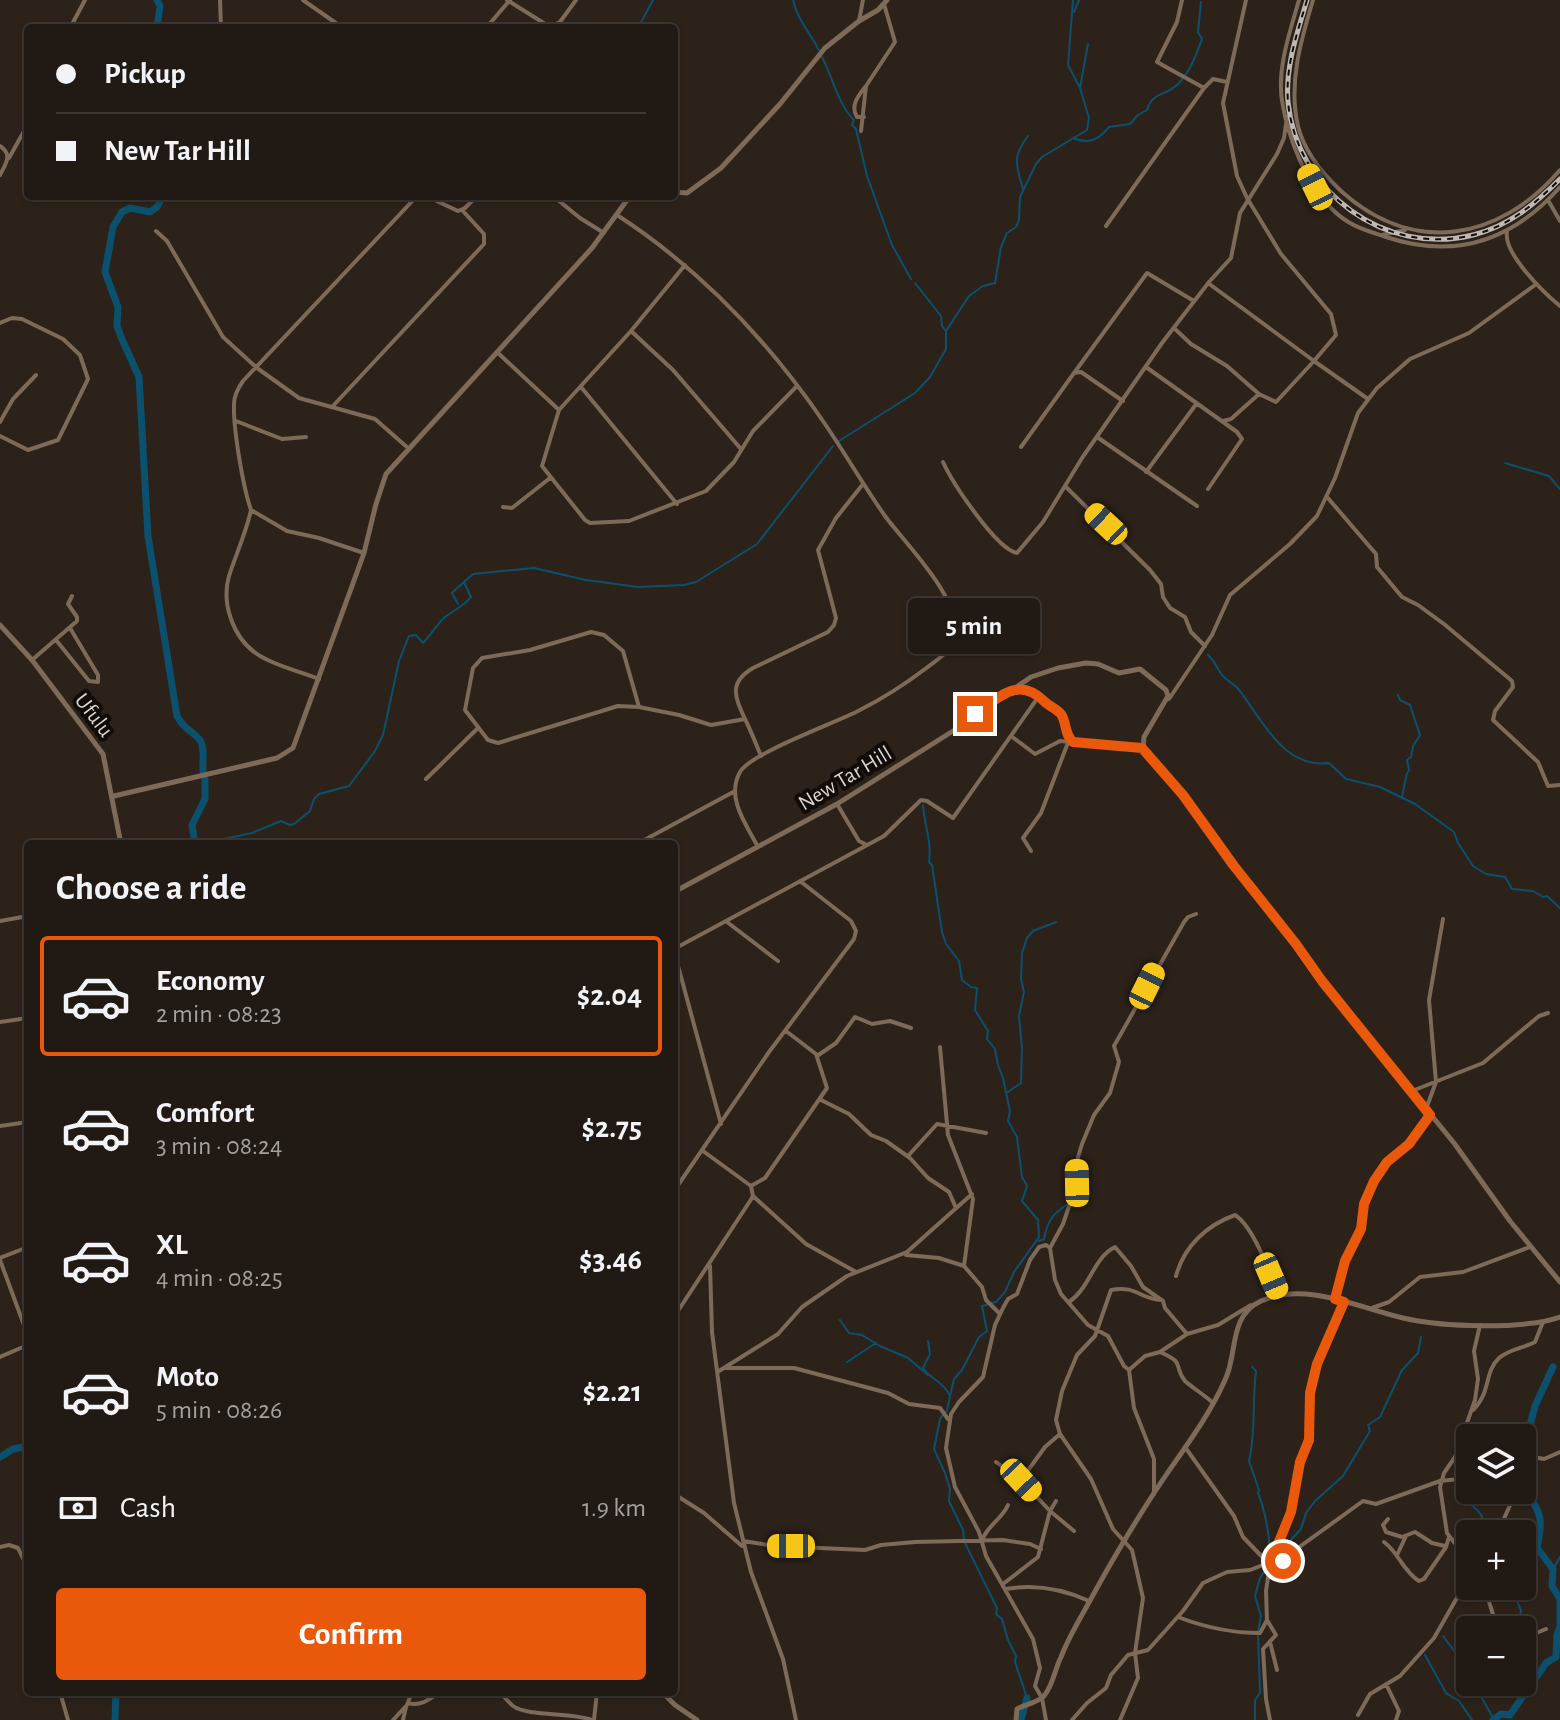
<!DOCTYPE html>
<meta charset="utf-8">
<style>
body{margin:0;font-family:"Alegreya Sans",sans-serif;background:#29231d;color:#f1f3f6;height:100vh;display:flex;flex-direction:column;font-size:30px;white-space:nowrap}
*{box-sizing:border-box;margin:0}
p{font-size:26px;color:#a2a1a0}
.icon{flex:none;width:44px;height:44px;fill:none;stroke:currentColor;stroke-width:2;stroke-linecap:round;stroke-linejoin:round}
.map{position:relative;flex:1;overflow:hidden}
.sheet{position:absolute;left:24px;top:840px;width:654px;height:856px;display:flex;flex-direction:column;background:#211a14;border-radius:8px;box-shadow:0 2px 6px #0004,0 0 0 2px #3e3834}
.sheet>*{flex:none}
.top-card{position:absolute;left:24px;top:24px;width:654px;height:176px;border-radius:8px;box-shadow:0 2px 6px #0004,0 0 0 2px #3e3834;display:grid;align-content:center;height:176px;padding:0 32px;background:#211a14}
.fabs{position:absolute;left:1456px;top:1424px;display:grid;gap:16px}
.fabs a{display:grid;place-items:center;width:80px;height:80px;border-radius:8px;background:#211a14;box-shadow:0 2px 6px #0004,0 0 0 2px #3e3834;font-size:40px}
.end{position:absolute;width:36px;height:36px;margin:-18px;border:10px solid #ea580c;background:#fff;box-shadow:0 0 0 4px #fff}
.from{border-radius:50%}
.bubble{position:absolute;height:56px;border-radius:8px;background:#211a14;box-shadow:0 2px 6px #0004,0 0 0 2px #3e3834;font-size:26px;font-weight:700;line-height:56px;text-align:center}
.car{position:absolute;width:24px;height:48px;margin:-24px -12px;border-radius:10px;box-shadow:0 0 6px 2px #0007;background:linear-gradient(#f5c518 24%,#345 0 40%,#f5c518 0 76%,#345 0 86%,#f5c518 0)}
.top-card b{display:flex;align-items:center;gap:28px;height:76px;font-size:30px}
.top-card b+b{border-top:2px solid #3e3834}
.top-card i{width:20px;height:20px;background:#f1f3f6}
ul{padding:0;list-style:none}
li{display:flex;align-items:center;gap:24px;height:120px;margin:0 16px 12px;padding:0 16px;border:4px solid transparent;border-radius:8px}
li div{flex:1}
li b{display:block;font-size:30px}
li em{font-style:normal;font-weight:700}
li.active{border-color:#ea580c}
li>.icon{width:72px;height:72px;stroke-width:1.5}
h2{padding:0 32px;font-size:36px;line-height:96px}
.pay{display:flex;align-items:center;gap:20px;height:88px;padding:0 32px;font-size:30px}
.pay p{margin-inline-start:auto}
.button{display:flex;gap:16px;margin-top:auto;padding:16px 32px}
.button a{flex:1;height:92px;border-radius:8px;background:#ea580c;color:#fff;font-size:32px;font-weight:700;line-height:92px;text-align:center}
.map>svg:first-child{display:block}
</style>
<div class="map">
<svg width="1560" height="1720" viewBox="0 0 1560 1720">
<rect width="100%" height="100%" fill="#2c221a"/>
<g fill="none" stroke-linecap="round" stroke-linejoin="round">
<!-- stream -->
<path stroke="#0b516e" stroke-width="2" d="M793,0C797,19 810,33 819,50
M1074,12L1079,0
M638,28L653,0
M822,57C832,76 839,106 854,120L852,125L856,129L867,176L892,245L911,279
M1080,88L1088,44
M1075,139C1091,144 1099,139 1109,127L1130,124L1138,115L1147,110C1152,91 1168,96 1179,83C1191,70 1196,55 1202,39L1198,32L1201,2
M1023,189C1016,165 1012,157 1028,136
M946,331L969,296L983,286L995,283L1001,247L1007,233L1016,227L1019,220L1020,197L1036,164L1042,157L1087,130L1089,118L1080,88L1068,65L1073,0
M839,441L915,393L930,377L946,349V331L942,326L941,316L915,283
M1505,463L1549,476L1560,489
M458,604L452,593L464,582
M1208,655C1215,661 1217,669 1222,675C1228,682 1235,684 1240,691C1262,720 1284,769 1329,763L1346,779L1380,787L1415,804L1454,832L1458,843L1473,866L1486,874L1505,877L1512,889L1533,891L1543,897L1547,896L1560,908
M1398,695L1400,700L1410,705L1420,735L1413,746L1411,757L1407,760L1409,770C1405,775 1404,790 1402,797
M923,805C924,824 932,841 929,862L932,865L942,932L946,944L959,961L962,980L971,987L977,988L975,1010L988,1031L987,1039L995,1049L998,1065L1003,1078L1010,1111L1008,1121L1017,1137L1022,1177L1027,1186L1022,1201L1038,1220L1039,1237L1014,1272L1005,1292L996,1302L982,1306L987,1331L979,1337L962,1370L954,1379L947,1410L940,1419L934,1449L945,1473L950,1489L949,1501L963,1530L964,1541L997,1608L996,1614L1002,1619L1008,1640L1016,1656L1015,1662L1027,1698
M200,844L252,833L281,821L290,825L294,824L310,811L314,799L319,794L349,786L375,751L383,735L399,661L409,636L416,635L423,643C431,635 436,625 445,617C454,610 464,606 471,597L464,582L473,574L534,568L586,580L638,587L684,585L696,582L757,544L833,446
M1008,1092L1021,1083L1022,1049L1019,1016L1024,992L1021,979L1022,953L1027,938L1033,931L1056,922
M1039,1241L1044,1239C1047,1222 1053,1213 1068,1204L1070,1195
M840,1320L849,1333L862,1335L880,1346L908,1358L928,1375
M928,1341L930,1354L923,1368C930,1379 941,1380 949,1394
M847,1362L876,1343
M1252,1367L1256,1371C1252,1402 1256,1432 1249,1461L1259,1490L1258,1493C1265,1510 1272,1544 1269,1562
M1461,1451L1463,1465L1455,1477L1463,1488C1463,1503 1467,1501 1476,1509C1483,1514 1485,1526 1485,1534
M1283,1556L1288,1551L1289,1542L1301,1529L1306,1513L1315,1501L1343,1476L1370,1431L1368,1425L1380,1417L1402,1370L1418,1353L1421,1337
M1553,1569L1560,1557
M1512,1586L1521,1611L1517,1630
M1443,1636L1470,1672
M1558,1639L1560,1637
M1425,1655L1446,1693L1459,1701L1472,1720
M1473,1682L1493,1718
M1522,1682L1530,1690
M1255,1720V1700L1260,1693L1258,1632L1261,1616L1255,1596L1260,1578L1267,1567"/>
<!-- river -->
<path stroke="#0b516e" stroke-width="7" d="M157,28L160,6L157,0
M163,196L157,207L150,212L130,208L122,212L113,227L105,272L118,307L117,326L121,337L139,377L148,536L177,716C185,731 191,729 199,739C206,747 202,762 203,771
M195,844L192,825L205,799V779
M1553,1367L1535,1406L1528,1433V1471L1524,1481L1523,1493C1544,1508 1542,1526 1537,1548L1553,1569L1552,1586L1560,1599V1624
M0,1457L13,1449L28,1446
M115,1720L116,1692
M1021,1720L1027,1698
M1493,1720L1501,1714L1510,1715L1546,1663L1556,1657L1557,1635L1560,1627"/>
<!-- minor -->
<path stroke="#7d6a59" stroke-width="4" d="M220,0L221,28
M303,0L343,28
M507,0L550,27L560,22L576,0
M1182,0L1177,22L1157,62L1204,88
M1246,0L1223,103L1237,176L1247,198L1281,254L1331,314L1336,335L1314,361L1368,399
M1299,0C1290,32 1277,67 1282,101C1288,138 1306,184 1333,210C1349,226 1365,230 1386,237C1455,260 1513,240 1560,187
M1313,0C1301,40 1288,84 1298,126C1304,152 1322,173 1341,191C1413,256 1499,241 1560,170
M859,21L863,0
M70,28L85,0
M486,28L510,0
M864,117H857C850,106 858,96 865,87
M861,131L866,86L895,42L884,4
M0,146C13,155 6,163 0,175
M9,158L28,124
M426,196L458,211L465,208L477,196
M553,196L580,218L604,233
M1548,200L1560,221
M617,215C700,269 770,343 825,424C846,455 864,486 885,516C907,546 964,600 954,639C951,652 935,661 925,669C904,685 882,699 858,711C835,723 751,753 740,772C726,797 745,823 757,845
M1106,226L1204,88L1213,79L1227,82
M156,231L167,241L223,337L257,368L299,398L375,419L408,448
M1507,232C1503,253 1544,293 1560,306
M1382,235L1405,230
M685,265L631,331L559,410L542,466L585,520L590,523L629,521L706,491L734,462L753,431L797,386
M1208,283L1314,361L1276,402L1259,394
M0,323L12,318L22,319L63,339L80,355L88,379L58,440L28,450L0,436
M1175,329L1191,344L1227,366L1259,394L1231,419L1223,421
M631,331L673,370L741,449
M497,352L559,410
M1146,367L1237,432L1242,439L1208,489
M1074,373L1147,273L1194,301
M581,387L677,504
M332,407L484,244V234L462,210
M236,421L282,439L306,437
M0,422L13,399L36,375
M1097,437L1197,506
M1021,447L1074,373L1081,372L1123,401
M943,462C952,482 996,549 1017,553L1043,522L1082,458L1162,343L1209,282L1231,258L1240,213L1277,154L1284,138L1287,117
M1146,472L1197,403
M1065,486L1150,570L1161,584L1163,597L1170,608L1185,617L1191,632L1205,646
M1327,497L1376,554L1377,567L1402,597L1418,605L1444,624L1512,681L1513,687L1495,711L1493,720L1538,762L1548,786L1560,785
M503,507L512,508L550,478
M251,510C246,533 236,554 229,576C225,590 226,605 231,619C246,662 281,664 319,679
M364,553L319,538L287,531L251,510C243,487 233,428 234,404C234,395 238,388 243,381L417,196
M56,640L89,681L98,682V675L70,628
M32,660L77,621V617L68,604L72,596
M1012,690L1032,691L1061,714L1069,740L1041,813L1023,838L1031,851
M1169,699L1212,635L1230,595L1290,544L1317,516L1335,478L1358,413L1377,388L1410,359L1469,333L1535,285
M639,707L623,651L604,635L591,632L530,650L482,658L473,668L465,710L488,740L498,743L618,706L639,707L679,715L711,725L745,719
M1011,736L1035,754L1060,741L1142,748
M761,756C756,744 751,731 745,719C735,697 728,683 753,668L828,632L834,625L836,618L818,550L836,518L863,484
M426,779L478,728
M837,804L859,841L867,845
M300,844C341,837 381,845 421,840
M637,844L735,791
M1196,914L1188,917L1184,922L1114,1046L1119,1062L1110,1093L1094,1115L1082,1144L1076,1164L1077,1183L1063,1224L1050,1248L1055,1280L1061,1294L1088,1325L1108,1336L1124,1366L1129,1370L1145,1356L1160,1352L1187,1334L1218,1325L1251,1305
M0,921L28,916
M727,922L778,961
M674,949L884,836L921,800L927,801L953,818L1039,696
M674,951L721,1124
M0,1022L28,1018
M940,1047L948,1135L973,1199L964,1266
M817,1056L836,1043L855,1017L872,1024L890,1021L911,1028
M1412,1091L1483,1063L1539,1016L1548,1013
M821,1100L849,1114L871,1135L886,1141L910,1158L928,1178L949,1192L956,1208
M1426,1109L1436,1082L1429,1000L1443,919
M0,1126L28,1122
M703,1151L751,1186
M908,1156L937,1124L986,1133
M751,1186L765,1178L827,1088L816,1054L786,1031
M674,1191L769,1052L854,939L856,931L851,921L800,881
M753,1196L806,1244L856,1272
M906,1255L939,1258L964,1266L982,1287L986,1300L1000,1314
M0,1258L28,1247
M0,1260L28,1336L23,1347L0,1357
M710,1266L712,1332L734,1503L751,1572L783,1659L796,1720
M1176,1276C1184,1246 1207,1225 1235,1215C1254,1227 1270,1274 1279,1295
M1335,1299L1344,1265L1361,1229L1364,1204L1374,1181L1387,1162L1407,1146L1430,1115
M1069,1302C1090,1288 1093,1258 1115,1247L1131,1266L1143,1287L1163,1301L1165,1308L1187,1334
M1372,1308L1389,1302L1420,1277L1463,1272L1530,1247
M674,1317L750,1201L753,1196L751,1186
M1160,1352C1187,1364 1172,1364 1185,1381C1190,1386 1206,1396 1213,1403
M725,1368H794L888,1393L909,1404L940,1408L948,1419
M1129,1370L1134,1408L1154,1459V1494
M719,1371L778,1334L802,1307L847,1276L907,1252L972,1194
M1473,1410C1491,1393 1484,1372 1499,1358C1509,1349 1524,1348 1535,1342L1543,1322
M1185,1447L1234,1516L1243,1537L1268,1563
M1522,1460L1528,1456L1544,1459L1560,1452
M996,1462L1021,1480L1050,1511L1074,1531
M1021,1480L1045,1447L1060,1434
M674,1494L704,1513L742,1546
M1388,1519L1383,1525L1386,1532L1402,1537L1415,1532L1432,1543L1445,1546
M1497,1534L1517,1490
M982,1540C988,1525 1002,1519 1008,1505
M743,1541L775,1546L865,1550L881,1545L915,1542L1003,1540L1030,1544L1041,1549
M1384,1542C1399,1553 1403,1571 1419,1581L1424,1579L1446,1547L1449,1537
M0,1547L9,1545L18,1548L28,1569
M1397,1555L1406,1536
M1470,1563L1447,1533L1440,1487L1444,1473L1455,1457L1475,1400L1478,1379L1474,1351L1480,1325
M1270,1564L1273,1566L1363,1501L1376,1504L1440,1481L1470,1478
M1003,1584L1038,1557L1050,1511L1056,1501
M1484,1586L1498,1630
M1005,1589C1034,1584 1063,1589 1089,1601
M1178,1617C1204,1627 1232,1633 1260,1633L1267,1620L1266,1591L1270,1564L1291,1512L1301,1457L1309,1440L1310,1393L1317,1364L1344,1302
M1267,1620L1276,1635L1263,1649L1266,1699L1270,1720
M1522,1639L1546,1629
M1270,1642L1277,1670
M1386,1684L1399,1711L1396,1720
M60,1692L68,1720
M499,1692C504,1696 508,1702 513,1706C528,1717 572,1712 592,1720
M408,1703C420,1707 430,1699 440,1692
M1358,1715L1370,1694L1400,1676L1434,1638L1470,1575
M393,1720L407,1705L412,1692
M403,1720L406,1707
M594,1720L597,1692
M1046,1720L1042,1698L1035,1686L1040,1668L1033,1639L986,1556L979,1532L955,1487L946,1448L951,1414L959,1402L983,1377L995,1325L1003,1308L1008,1299L1017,1294L1030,1260L1039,1247L1046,1245L1050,1248
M1072,1720L1087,1703L1106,1688L1111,1675L1128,1655L1148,1650L1183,1611L1203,1583L1227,1572L1250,1570L1268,1563
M1120,1720L1138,1678L1135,1653L1143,1598L1132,1550L1113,1529L1091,1479L1060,1434L1056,1420L1062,1391L1077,1355L1095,1336L1111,1290C1136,1285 1140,1299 1161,1300"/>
<!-- tertiary -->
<path stroke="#7d6a59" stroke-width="5" d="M674,192L687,193L721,168L780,104L825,48L859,21L878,10L887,0
M0,625L32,660L103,754L121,844
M114,796L277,758L293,748L364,553L376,504L386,474L592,248L630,196
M674,892L837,804L953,731L1031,677L1058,668L1086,663L1098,664L1119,673L1140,669L1166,690L1168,696L1144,737L1143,751L1183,795L1234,866L1296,944L1322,981L1454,1143L1510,1221L1560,1282
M662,1692L675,1705L697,1720
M1016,1720L1017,1709C1026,1704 1037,1703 1044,1696C1053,1685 1055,1669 1061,1657C1069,1636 1081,1617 1092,1597C1111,1562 1132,1527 1154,1493C1178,1456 1207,1421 1225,1380C1238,1354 1228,1316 1261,1301C1306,1281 1359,1308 1403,1318C1442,1327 1522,1330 1560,1317"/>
<!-- rail casing -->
<g stroke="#c0b8b3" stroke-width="5">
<path id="rail" d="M1307,0C1297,34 1285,67 1288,102C1297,192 1385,257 1473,235C1509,226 1535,204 1560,179"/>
</g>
<!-- rail -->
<use href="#rail" stroke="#110c09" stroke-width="2" stroke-dasharray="6" stroke-linecap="butt"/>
</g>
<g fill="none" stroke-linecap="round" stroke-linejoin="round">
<!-- route -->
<path stroke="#ea580c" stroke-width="10" d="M975,714C999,698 1018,675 1045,702C1049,706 1057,709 1061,714C1067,723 1064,734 1073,742L1142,748L1183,795L1234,866L1296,944L1322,981L1430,1115L1409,1144L1387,1162L1374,1181L1364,1204L1361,1229L1345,1261L1335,1299L1344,1302L1317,1364L1310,1393L1309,1440L1300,1462L1291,1512L1270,1564L1273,1566L1283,1561"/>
</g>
<g text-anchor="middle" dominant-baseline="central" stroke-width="8" stroke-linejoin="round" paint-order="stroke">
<!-- street labels -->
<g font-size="22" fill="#dcd5d0" stroke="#110c09">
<text transform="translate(94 715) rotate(53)">Ufulu</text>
<text transform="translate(845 778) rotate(-31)">New Tar Hill</text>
</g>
</g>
</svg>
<div class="fabs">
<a><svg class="icon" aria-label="layers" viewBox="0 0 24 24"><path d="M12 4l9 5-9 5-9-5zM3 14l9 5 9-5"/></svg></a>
<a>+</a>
<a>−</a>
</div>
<i class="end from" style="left:1283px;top:1561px"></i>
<i class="end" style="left:975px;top:714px"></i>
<div class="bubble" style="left:908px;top:598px;width:132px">5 min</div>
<i class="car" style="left:1315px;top:187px;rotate:334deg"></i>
<i class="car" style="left:1106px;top:524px;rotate:313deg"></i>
<i class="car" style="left:1147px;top:986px;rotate:26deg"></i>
<i class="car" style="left:1077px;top:1183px;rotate:359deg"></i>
<i class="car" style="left:1271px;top:1276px;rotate:157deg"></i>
<i class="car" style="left:1021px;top:1480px;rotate:137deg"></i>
<i class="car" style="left:791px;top:1546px;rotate:270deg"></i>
<div class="top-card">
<b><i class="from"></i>Pickup</b>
<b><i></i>New Tar Hill</b>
</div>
<section class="sheet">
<h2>Choose a ride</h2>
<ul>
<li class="active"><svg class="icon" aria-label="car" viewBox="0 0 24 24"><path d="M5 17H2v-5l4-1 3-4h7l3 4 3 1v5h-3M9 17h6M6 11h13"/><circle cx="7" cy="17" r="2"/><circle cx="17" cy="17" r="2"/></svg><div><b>Economy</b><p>2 min · 08:23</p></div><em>$2.04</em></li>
<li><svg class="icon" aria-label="car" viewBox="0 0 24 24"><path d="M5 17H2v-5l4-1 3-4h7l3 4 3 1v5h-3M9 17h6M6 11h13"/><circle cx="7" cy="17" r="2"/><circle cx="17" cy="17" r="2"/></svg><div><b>Comfort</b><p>3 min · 08:24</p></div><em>$2.75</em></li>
<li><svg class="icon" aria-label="car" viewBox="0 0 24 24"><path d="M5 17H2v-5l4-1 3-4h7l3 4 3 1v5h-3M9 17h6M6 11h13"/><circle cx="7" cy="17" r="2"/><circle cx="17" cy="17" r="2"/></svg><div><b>XL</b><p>4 min · 08:25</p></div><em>$3.46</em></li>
<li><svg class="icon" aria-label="car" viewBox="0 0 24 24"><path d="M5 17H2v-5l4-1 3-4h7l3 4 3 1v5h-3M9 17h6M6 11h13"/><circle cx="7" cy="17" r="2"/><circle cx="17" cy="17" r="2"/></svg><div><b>Moto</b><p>5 min · 08:26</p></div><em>$2.21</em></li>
</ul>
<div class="pay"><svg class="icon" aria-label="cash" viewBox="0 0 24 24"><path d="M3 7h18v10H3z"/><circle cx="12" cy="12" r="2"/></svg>Cash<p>1.9 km</p></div>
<div class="button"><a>Confirm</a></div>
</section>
</div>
